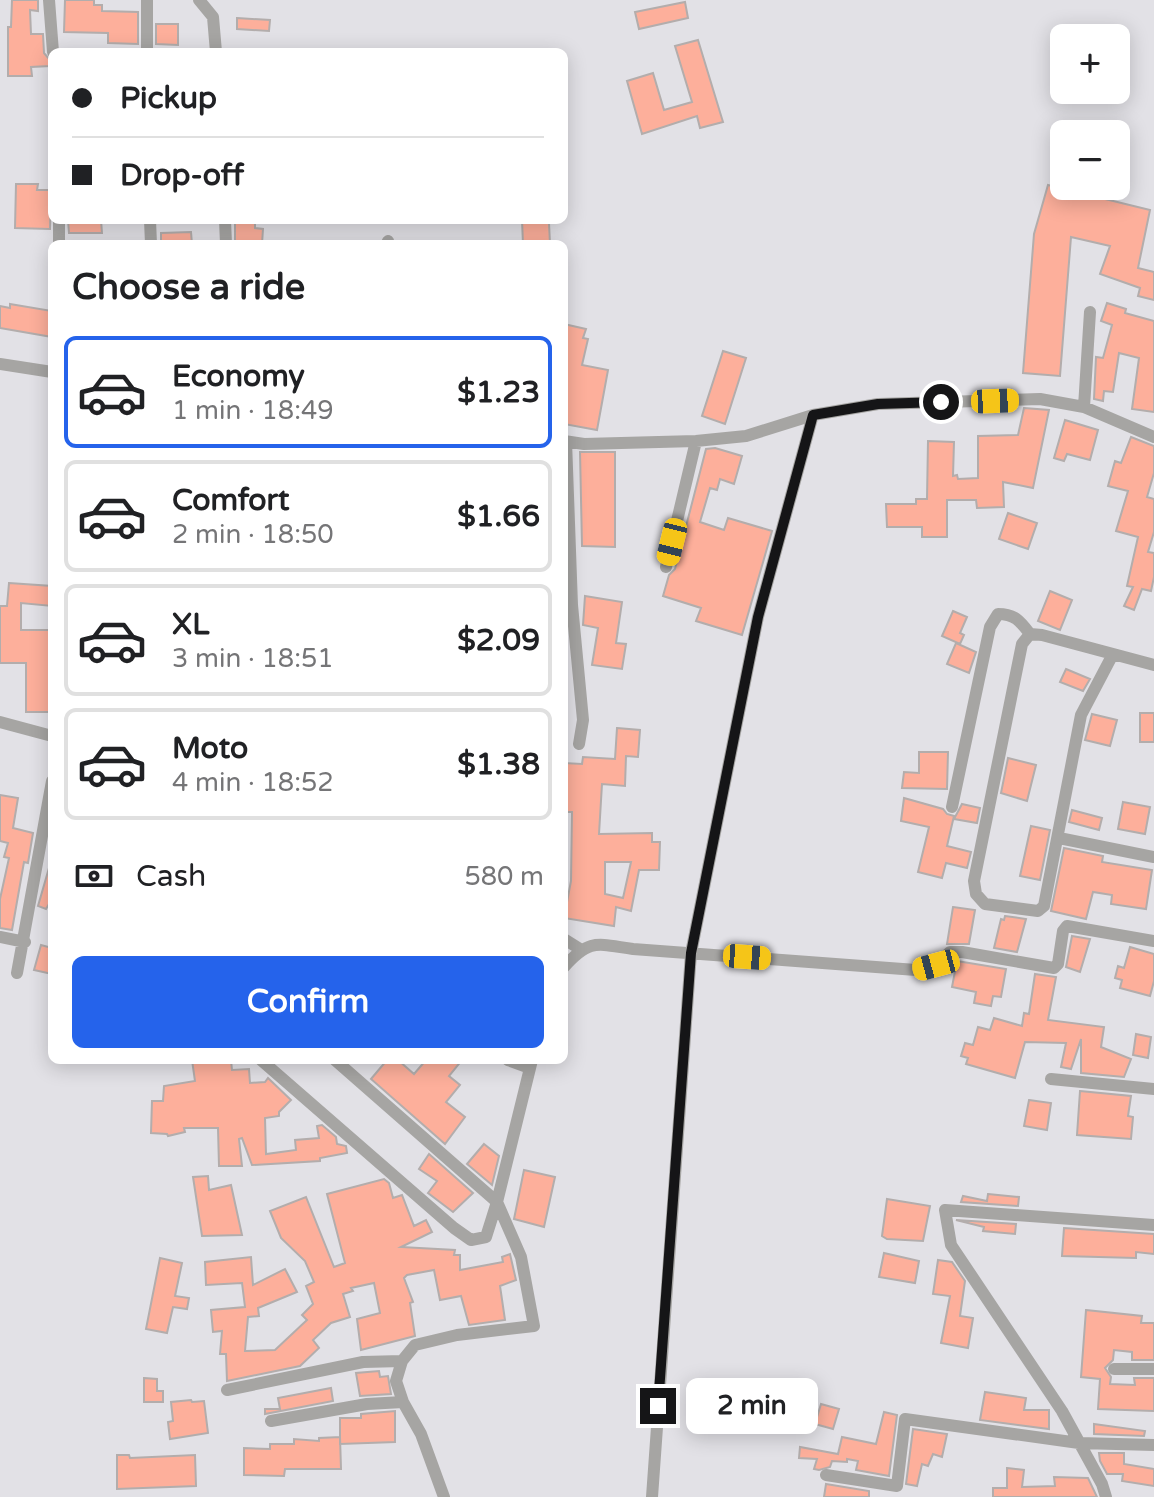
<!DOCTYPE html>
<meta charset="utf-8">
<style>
body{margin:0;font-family:"Varela Round",sans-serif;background:#f2f2f2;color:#202124;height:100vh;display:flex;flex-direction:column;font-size:30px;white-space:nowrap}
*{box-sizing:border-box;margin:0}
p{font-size:26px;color:#757577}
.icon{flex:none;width:44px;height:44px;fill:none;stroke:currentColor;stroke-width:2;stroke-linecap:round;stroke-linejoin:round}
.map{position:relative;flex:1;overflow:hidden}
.sheet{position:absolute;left:48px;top:240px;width:520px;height:824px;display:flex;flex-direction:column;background:#fff;border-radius:12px;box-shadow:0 4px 20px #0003}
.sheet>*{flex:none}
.hud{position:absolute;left:48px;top:48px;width:520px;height:176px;border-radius:12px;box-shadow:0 4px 20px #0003;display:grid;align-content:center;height:176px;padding:0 24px;background:#fff}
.buttons{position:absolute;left:1050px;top:24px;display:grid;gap:16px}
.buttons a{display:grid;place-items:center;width:80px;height:80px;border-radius:12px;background:#fff;box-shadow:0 4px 20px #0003;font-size:40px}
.end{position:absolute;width:36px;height:36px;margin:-18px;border:10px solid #151517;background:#fff;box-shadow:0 0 0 4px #fff}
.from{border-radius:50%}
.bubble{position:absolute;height:56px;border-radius:12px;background:#fff;box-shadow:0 4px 20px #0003;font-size:26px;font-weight:800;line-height:56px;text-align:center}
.car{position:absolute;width:24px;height:48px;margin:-24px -12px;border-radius:10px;box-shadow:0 0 6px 2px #0007;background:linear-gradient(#f5c518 24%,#345 0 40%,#f5c518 0 76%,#345 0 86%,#f5c518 0)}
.hud b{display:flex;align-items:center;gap:28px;height:76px;font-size:30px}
.hud b+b{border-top:2px solid #e0e0e0}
.hud i{width:20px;height:20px;background:#202124}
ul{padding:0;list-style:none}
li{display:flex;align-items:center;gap:24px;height:112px;margin:0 16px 12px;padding:0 8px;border:4px solid #e0e0e0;border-radius:12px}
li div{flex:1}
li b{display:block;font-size:30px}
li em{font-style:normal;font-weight:800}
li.active{border-color:#2563eb}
li>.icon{width:72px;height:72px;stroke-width:1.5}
h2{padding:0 24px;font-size:36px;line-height:96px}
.pay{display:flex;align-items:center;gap:20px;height:88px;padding:0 24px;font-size:30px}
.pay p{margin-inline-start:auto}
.action{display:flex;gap:16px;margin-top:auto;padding:16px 24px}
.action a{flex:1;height:92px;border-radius:12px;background:#2563eb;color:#fff;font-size:32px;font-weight:800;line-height:92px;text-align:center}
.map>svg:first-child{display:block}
</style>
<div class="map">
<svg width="1154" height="1497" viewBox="0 0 1154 1497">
<rect width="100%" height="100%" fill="#e2e1e6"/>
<!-- building -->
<path fill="#fdaf9b" stroke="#b3adac" stroke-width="2" fill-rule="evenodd" d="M12,0H38V11L30,10L31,34H43L44,53L50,60V66L31,67L32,76H8V27H11Z
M65,0H94V5H102V11L138,12V44L108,43V33L64,32Z
M685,2L688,18L639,29L635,12Z
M237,18L270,20L269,31L237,29Z
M156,24H178V45L156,44Z
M698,40L723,122L700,128L697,116L642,134L627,81L653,73L664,110L692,102L675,46Z
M16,184H38L37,190H51L50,229L15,228Z
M1048,185L1150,210L1138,268L1154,272V300L1138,296L1140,288L1100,274L1110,246L1071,237L1060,376L1023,373L1034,234Z
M68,220H101L102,233H69Z
M235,220H255V228L263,229L262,244H235Z
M522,220L549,223L550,244H523Z
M191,232L192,244H161V233Z
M1107,303L1126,309L1125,313L1154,321V412L1132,409L1139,358L1119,353L1113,392L1104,391L1103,401L1094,399L1096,357L1103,358L1112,325L1101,321Z
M10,304L52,311V337L0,328V306L10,308Z
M564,324L586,329L583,338L588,339L582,365L608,370L597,430L564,424Z
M723,351L746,358L725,424L702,416Z
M1024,408L1049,410L1033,488L1003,482L1004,507L977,508L976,500H947V537H922V527H887L886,504H916V499H927L928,441L954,442L953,476L957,475L958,479L978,478V436L1018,435Z
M1065,420L1098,430L1090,460L1067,454L1064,461L1054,458Z
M1131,437L1154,446V473L1147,497L1154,499V532L1148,552L1154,553V577L1151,591L1142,589L1134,610L1124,606L1133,587L1127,586L1138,537L1116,531L1128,491L1108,486L1115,461L1121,463Z
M715,448L742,456L734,484L720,479L717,490L710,488L700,522L724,530L728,518L772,531L742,635L696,621L701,608L663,596L669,575L675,569L706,449Z
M580,452H615V547L582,546Z
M1008,513L1037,523L1028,549L999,539Z
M9,583L52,586V606L21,603V630H52V712H26V663H0V606H7Z
M1050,591L1072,600L1060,630L1038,621Z
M585,596L622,602L616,643L626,644L622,669L592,665L598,628L583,625Z
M953,611L967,617L960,633L964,635L960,644L942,636Z
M956,643L976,652L969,673L947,664Z
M1066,669L1090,679L1083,691L1060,682Z
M1140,713H1154V742H1140Z
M1092,714L1117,720L1110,746L1085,740Z
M617,728L640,730L638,757L626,756L625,786L602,784L599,834L652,833V842H660L659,870H639L631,911L616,907L614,926L564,918L571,881L572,812H564V763L582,764L583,757L615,759ZM605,862H631L623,898L605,894Z
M919,752H948L947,789L902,788L904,772L919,773Z
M1008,758L1036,765L1027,801L1001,793Z
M0,795L18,798L13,828L33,833L28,863L24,862L12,930L0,928V899L9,858L4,857L8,843L0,841Z
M904,798L943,809L947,814L954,816L947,846L971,852L967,868L946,863L942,878L918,872L929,827L901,821Z
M1123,802L1150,807L1145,834L1118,829Z
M962,804L980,808L977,823L954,819Z
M1072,810L1102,818L1099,830L1069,822Z
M1031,826L1050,830L1040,880L1020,876Z
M1064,848L1103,856L1102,862L1152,870L1146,909L1111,904L1112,895L1093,892L1086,919L1051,911Z
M51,861L52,899L46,909L38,906Z
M953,907L975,910L969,944H947Z
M1005,916L1026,919L1017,952L994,948L1001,919L1004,920Z
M1072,936L1090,939L1080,972L1066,967Z
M41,945L52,948V974L34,970Z
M1130,947L1154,954V981L1150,996L1120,988L1122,980L1115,978L1118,966L1124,968Z
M957,961L1006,969L1001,997L993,996L991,1006L974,1003L976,992L952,987Z
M1035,974L1056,977L1048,1020L1104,1027L1101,1047L1131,1059L1124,1077L1081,1073V1039L1071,1069L1061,1067L1066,1043L1025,1042L1015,1078L966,1064L968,1058L961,1056L965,1043L973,1045L978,1027L990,1030L994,1018L1022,1026L1024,1013L1029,1014Z
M1136,1034L1151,1037L1148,1058L1133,1055Z
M192,1060H231L232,1070L249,1069L250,1083L265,1082L268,1078L291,1100L279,1112V1116L265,1118L266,1154L296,1150L295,1140L319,1138L317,1126L322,1125L336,1137L337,1144L346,1146L347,1153L320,1158V1161L252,1165L242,1138L239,1139L242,1166H219L218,1128H184L185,1132L168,1136L167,1134L151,1133L152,1101H163L164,1086L195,1081Z
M387,1060H398L414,1074L426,1060H462L449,1076L460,1085L446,1102L465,1117L445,1144L371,1079Z
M1080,1091L1131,1096L1128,1116L1133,1117L1131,1139L1077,1135Z
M1029,1100L1051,1103L1047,1130L1024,1126Z
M484,1144L499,1156L492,1185L467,1164Z
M429,1154L473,1193L453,1212L428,1193L437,1181L419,1169Z
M524,1170L555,1177L544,1227L514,1219Z
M208,1176L209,1190L231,1185L242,1235L202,1236L193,1177Z
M384,1179L389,1183L393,1198L402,1195L414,1226L426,1220L432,1232L401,1247L455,1250L454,1255H460V1270L503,1262L502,1257L510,1254L516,1280L500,1286L505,1320L469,1325L461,1296L440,1300L434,1270L407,1275L404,1278L413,1302L410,1303L415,1336L361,1350L357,1319L380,1313L374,1283L351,1288L353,1291L343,1294L350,1317L331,1323L313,1340L319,1348L300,1366L227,1381L226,1354H220L222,1331L213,1332L211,1310L245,1307L242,1283L206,1285L205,1262L251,1257L253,1285L285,1269L297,1292L258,1308L259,1316L248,1317L245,1351L275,1350L307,1320L302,1315L313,1304L306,1286L314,1282L305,1261L281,1238L270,1211L306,1197L334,1267L345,1263L327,1194Z
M988,1194L1019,1197L1018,1206L961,1202L963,1196L987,1201Z
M887,1199L930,1206L923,1241L887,1239L882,1236Z
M956,1220L1016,1224L1015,1234L983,1231L984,1227Z
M1064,1228L1154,1234V1254L1136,1252V1258L1062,1256Z
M884,1253L919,1261L915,1283L879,1277Z
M160,1258L182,1263L175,1296L189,1298L187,1309L173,1307L167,1333L146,1329Z
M938,1260L952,1262L965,1281L960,1316L973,1318L968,1348L941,1343L950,1296L933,1294Z
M1086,1310L1142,1316L1141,1323H1154V1360H1132V1352L1114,1350L1113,1360L1105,1368L1111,1377L1110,1384L1135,1385L1134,1378H1154V1411L1098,1409L1100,1379L1081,1377Z
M379,1371L380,1377L388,1376L391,1394L360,1396L356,1373Z
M144,1378L157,1379V1391H163V1402H144Z
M331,1388L333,1401L265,1414V1409H280L278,1398Z
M985,1392L1026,1398L1024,1410H1049V1429L980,1420Z
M191,1400L192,1402L204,1401L208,1433L170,1439L168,1422L173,1421L171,1402Z
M821,1404L839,1409L833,1429L815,1424Z
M395,1411V1442L340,1444V1418H361V1414Z
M884,1412L897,1415L889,1476L856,1470L858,1461L847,1459V1462L832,1461L830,1467L819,1470L814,1469L817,1459L799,1458L800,1447L838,1454L842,1437L876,1444Z
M1094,1424L1145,1431L1144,1436L1094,1434Z
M913,1429L947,1434L942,1457L933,1454L928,1466L922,1464L917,1486L906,1484Z
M340,1437L341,1469H285L284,1476L244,1475V1448L270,1449V1444H294V1439L319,1441V1438Z
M1099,1453H1124V1464L1154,1469V1486L1122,1481L1123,1474H1107L1100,1461Z
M117,1455H129L130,1458L195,1455L196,1486L117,1489Z
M1007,1468L1024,1470L1022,1487L1055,1486L1054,1477L1088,1478L1097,1497H993V1488H1007Z
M826,1484L869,1491V1497H824Z"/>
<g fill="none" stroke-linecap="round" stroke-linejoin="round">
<!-- street -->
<path stroke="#a6a5a3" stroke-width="12" d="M49,0L53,52
M199,0L213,17L216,52
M147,52V0
M59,220V244
M150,220L151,244
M225,220L226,244
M387,244L388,241
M0,364L52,372
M1084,407L1090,312
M564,441L584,444L696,441L746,436L813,415L878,404L1040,399L1084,407L1154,437
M566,441L572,605L583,720L579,744
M666,567L696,441
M1113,654L1081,715L1044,906L1038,911L985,904L976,894L974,881L1022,644L1030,634L1042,635L1154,665
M0,722L52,736
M952,807L990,627L998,614C1015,614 1020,621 1030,634
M1059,838L1154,857
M0,937L25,942
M564,939L580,949
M564,967C590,938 597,944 633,949L916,970L936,965L950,952H962L1054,968L1058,964L1063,931L1067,926L1154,941
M17,973L52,781
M261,1060L454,1228L471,1240L486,1237L497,1202L335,1060
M508,1060L530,1068
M1051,1079L1154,1089
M1114,1369H1154
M227,1390L363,1362L402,1361
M271,1421L367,1404L403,1402
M826,1475L897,1486L905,1419L1079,1443L1154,1445
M444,1497L421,1434L403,1402L396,1381L402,1361L415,1345L457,1335L534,1326L521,1257L497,1202L532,1060
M652,1497L691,953L758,617L813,415
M1106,1497L1102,1484L1062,1411L951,1245L945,1210L1154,1225"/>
</g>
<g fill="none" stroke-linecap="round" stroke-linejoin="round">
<!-- route -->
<path stroke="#151517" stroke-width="10" d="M658,1406L691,953L758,617L813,415L878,404L941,402"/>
</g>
</svg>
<div class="buttons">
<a>+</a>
<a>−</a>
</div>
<i class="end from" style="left:941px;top:402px"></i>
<i class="end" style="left:658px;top:1406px"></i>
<div class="bubble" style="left:686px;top:1378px;width:132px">2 min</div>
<i class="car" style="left:995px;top:401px;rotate:88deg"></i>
<i class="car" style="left:672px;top:542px;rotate:194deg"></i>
<i class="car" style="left:747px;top:957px;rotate:94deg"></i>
<i class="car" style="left:936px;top:965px;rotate:255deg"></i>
<div class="hud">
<b><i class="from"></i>Pickup</b>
<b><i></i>Drop-off</b>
</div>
<section class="sheet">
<h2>Choose a ride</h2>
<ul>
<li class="active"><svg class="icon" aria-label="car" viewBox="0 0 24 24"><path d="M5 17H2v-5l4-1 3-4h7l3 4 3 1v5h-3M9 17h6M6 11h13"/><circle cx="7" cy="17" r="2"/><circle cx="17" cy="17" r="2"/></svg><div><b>Economy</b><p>1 min · 18:49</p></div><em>$1.23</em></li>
<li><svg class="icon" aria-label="car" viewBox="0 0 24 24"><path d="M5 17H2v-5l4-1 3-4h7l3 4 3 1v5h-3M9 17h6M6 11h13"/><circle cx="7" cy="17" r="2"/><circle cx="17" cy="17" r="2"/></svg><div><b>Comfort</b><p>2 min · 18:50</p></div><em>$1.66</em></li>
<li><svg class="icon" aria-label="car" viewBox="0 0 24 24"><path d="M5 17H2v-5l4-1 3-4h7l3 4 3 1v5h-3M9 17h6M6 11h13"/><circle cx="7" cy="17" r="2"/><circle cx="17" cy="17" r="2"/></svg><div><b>XL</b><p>3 min · 18:51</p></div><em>$2.09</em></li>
<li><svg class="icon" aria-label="car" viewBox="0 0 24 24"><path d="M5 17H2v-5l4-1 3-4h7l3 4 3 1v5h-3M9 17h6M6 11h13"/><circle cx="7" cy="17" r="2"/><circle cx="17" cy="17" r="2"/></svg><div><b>Moto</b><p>4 min · 18:52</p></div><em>$1.38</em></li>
</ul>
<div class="pay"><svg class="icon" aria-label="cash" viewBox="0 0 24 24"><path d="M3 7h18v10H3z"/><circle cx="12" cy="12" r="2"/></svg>Cash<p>580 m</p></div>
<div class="action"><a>Confirm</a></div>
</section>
</div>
